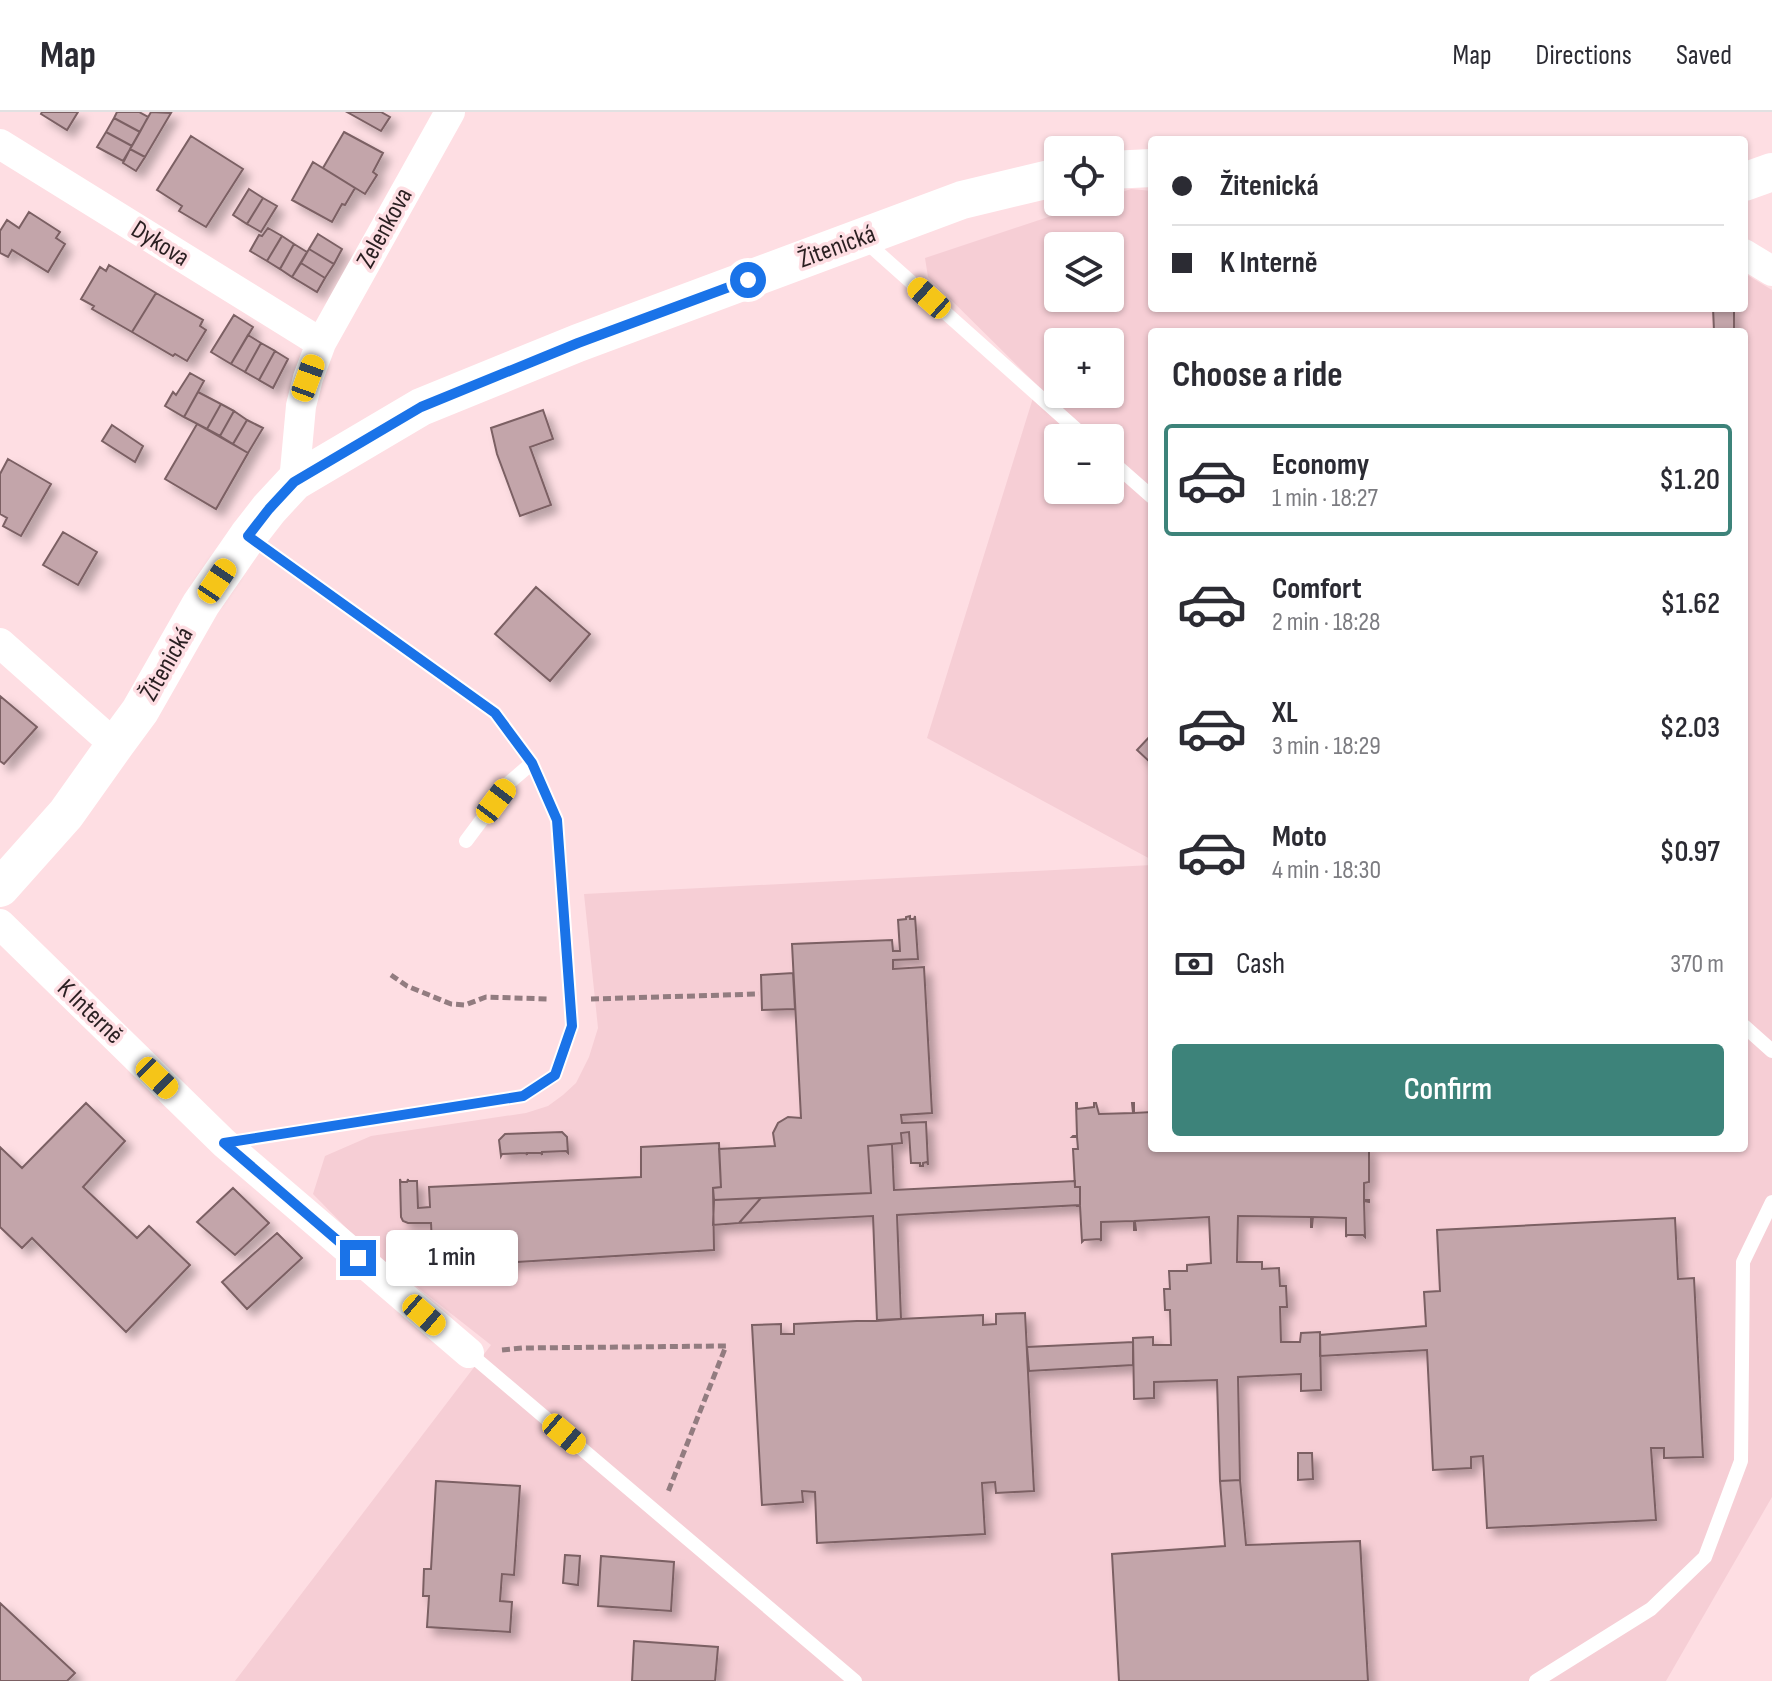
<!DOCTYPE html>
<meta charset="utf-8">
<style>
body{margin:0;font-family:"Sofia Sans Condensed",sans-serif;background:#f2f2f3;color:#2b2b33;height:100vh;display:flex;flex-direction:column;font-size:30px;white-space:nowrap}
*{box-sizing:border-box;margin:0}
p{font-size:26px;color:#7c7c81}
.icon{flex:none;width:44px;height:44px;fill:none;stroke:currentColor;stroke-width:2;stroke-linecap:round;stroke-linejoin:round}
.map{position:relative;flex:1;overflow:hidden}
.side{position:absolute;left:1148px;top:216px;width:600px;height:824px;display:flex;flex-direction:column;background:#fff;border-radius:8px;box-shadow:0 2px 6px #0004}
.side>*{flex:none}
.hud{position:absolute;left:1148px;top:24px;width:600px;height:176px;border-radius:8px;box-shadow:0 2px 6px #0004;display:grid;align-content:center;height:176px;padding:0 24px;background:#fff}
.tools{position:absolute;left:1044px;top:24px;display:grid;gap:16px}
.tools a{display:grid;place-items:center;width:80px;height:80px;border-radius:8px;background:#fff;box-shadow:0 2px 6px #0004;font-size:40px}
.end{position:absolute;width:36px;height:36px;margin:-18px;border:10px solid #1a73e8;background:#fff;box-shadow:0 0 0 4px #fff}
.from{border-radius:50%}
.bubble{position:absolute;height:56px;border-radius:8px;background:#fff;box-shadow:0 2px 6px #0004;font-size:26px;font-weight:600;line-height:56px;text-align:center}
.car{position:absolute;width:24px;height:48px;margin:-24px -12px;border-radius:10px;box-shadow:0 0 6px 2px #0007;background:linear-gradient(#f5c518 24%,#345 0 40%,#f5c518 0 76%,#345 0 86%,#f5c518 0)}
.hud b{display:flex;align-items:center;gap:28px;height:76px;font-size:30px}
.hud b+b{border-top:2px solid #e1e1e2}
.hud i{width:20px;height:20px;background:#2b2b33}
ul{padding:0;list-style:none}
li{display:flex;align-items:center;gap:24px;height:112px;margin:0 16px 12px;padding:0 8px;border:4px solid transparent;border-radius:8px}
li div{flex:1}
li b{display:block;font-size:30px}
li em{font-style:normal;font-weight:600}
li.selected{border-color:#3d837a}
li>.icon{width:72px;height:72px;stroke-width:1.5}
h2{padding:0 24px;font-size:36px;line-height:96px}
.pay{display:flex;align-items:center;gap:20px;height:88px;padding:0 24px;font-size:30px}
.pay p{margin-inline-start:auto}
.action{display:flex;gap:16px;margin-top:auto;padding:16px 24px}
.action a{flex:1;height:92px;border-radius:8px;background:#3d837a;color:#fff;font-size:32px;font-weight:600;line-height:92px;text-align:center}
header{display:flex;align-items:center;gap:48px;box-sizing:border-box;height:112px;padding:0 40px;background:#fff;border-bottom:2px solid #e1e1e2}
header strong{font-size:38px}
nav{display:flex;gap:44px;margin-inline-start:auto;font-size:28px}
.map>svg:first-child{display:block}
</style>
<header>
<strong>Map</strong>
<nav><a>Map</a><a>Directions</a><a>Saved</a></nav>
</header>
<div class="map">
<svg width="1772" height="1569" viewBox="0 0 1772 1569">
<defs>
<filter id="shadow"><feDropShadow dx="7" dy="7" stdDeviation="4" flood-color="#0004"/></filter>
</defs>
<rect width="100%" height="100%" fill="#fedee3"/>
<!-- built -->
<path fill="#f6ced5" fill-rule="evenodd" d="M1131,77L1152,79V196H1744V161L1772,178V1385L1666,1569H235L491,1233L360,1130L313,1082L325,1044L371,1024L526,1001L548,994L563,983L576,971L589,945L598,916L584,782L1152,753V1036H1744V220H1152V748L927,626L1037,273L928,165L925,146L1093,90H1110V84ZM1058,134H1110V186H1058ZM1058,230H1110V282H1058ZM1058,326H1110V378H1058Z"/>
<!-- building -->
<path fill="#c3a5aa" stroke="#7b6064" stroke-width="2" filter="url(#shadow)" d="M42,0H78L67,18L41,2Z
M117,0H139L148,5L140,20L114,6Z
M151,0L171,1L145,45L130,37Z
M347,0H381L390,5L381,19Z
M114,6L140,20L132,34L106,20Z
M106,20L132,34L123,49L97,35Z
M344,20L383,41L373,60L377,63L365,82L323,56Z
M191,24L243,57L206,115L179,99L182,94L157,78Z
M130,37L145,45L136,59L123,51Z
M313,50L355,76L345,93L342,92L332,110L292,88Z
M249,77L263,86L247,112L233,103Z
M263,86L277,94L261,120L247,112Z
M29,100L60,120L56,126L65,132L48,160L12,138L8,145L0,141V119L7,108L19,116Z
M268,116L282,124L267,149L250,139L259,123L262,124Z
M318,122L342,137L334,152L309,137Z
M282,124L294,132L280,157L267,149Z
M294,132L307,140L292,165L280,157Z
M309,137L334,152L325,166L301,151Z
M301,151L325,166L317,180L292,165Z
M109,153L156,181L132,220L92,197L94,194L81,187L100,155L106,159Z
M156,181L203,208L200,214L206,218L187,249L175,242L173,244L132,220Z
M1713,196H1734V219H1714Z
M234,203L253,215L231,252L211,240Z
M248,223L261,231L245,260L231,252Z
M261,231L275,239L259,268L245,260Z
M275,239L288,247L273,276L259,268Z
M190,261L204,269L184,305L165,294L173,280L176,283Z
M198,280L221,292L207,317L184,305Z
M221,292L234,299L220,324L207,317Z
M543,298L553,327L530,335L551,393L520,404L497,342L491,316Z
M234,299L247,308L233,332L220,324Z
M247,308L263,316L248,341L233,332Z
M197,312L248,341L216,397L165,367Z
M112,313L143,334L135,350L102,329Z
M8,347L51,372L21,424L3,414L7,406L0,402V362Z
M63,420L97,440L78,473L43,453Z
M536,475L590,522L550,569L495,522Z
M0,584L37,615L4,652L0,649Z
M1152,622V652L1137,638Z
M910,804V807H914L915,804L918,847L893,848V857L924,855L932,1001L901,1003L902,1011L926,1010L928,1053L927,1050L923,1051V1054H920V1051H911L909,1020L901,1021L902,1031L868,1034L871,1081L714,1088L713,1076L721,1075L719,1037L775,1034L773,1021L778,1011L788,1005L801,1006L792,832L892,828L893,839H900L898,808L906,807V805Z
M793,861L795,897L762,898L761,863Z
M86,991L125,1029L83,1075L137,1126L149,1114L190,1153L126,1220L32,1126L22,1136L0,1115V1035L22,1056Z
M1076,991H1077V997L1094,995V991H1096L1099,1002L1133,1001L1132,991H1134V1001L1152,1000V1036H1369V1070L1364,1071V1088H1369V1090L1364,1089L1365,1125L1363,1123H1347L1346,1125V1106L1313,1105L1312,1115H1311V1105L1238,1104L1237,1150H1262V1157L1279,1156L1280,1174H1286L1287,1195H1280L1281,1230H1300L1301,1221L1320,1220L1321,1278L1301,1279V1262L1238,1265L1240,1368L1220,1369L1217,1268L1154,1270V1286L1134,1287L1133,1226L1153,1225V1233H1171L1170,1198H1165L1164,1177H1170L1169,1159H1187V1153L1211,1151L1209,1105L1135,1109L1136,1118H1134V1109L1101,1110V1129L1100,1127L1084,1128L1082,1130L1080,1094H1076L1080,1093V1075H1075L1073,1037H1078L1077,1025H1072L1073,1024H1077Z
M562,1020L567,1025L568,1041L566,1039L542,1040V1043L541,1041H527V1043L526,1041L502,1042L501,1044L499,1028L505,1022Z
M719,1031L721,1075L713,1076L714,1138L433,1155L431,1111H408L403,1109L401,1105L400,1067L401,1070H407L408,1067V1069H417L418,1096L430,1095L429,1075L641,1065V1035Z
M892,1032L894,1078L1075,1069V1075H1080V1093L897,1103L901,1207L877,1209L873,1104L739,1111L761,1086L871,1081L868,1034Z
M233,1076L269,1111L235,1143L197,1110Z
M761,1086L739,1111L713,1113L714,1088Z
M1675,1106L1678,1167L1694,1166L1703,1345L1664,1346V1336H1651L1656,1408L1487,1416L1483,1344L1471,1345V1356L1433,1358L1427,1238L1320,1244V1223L1426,1214L1424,1180L1440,1179L1437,1118Z
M277,1121L302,1146L247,1197L222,1170Z
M1025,1201L1034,1379L996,1381L995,1370L982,1371L985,1422L817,1431L815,1380L802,1379L803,1390L762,1393L752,1213L781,1212V1222H794V1212L983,1203V1213L996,1212V1202Z
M1133,1230V1253L1029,1259L1027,1235Z
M1298,1341H1312L1313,1367L1298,1368Z
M1240,1368L1246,1433L1360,1429L1368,1569H1119L1112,1442L1225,1434L1220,1369Z
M436,1369L520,1374L514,1463L502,1462L500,1489L512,1490L510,1520L427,1515L429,1484H423L424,1457H431Z
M565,1443L580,1444L578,1473L563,1471Z
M601,1444L674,1450L671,1499L598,1494Z
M0,1491L75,1561L67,1569H0Z
M634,1529L718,1535L715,1569H632Z"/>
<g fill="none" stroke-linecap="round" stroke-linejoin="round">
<!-- path -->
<path stroke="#927c80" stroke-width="5" stroke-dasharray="8 4" stroke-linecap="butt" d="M391,863L407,874L451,892L465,893L486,885L549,887
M591,887L759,882
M502,1238L522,1236L726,1234L668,1380"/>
<!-- service -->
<path stroke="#fff" stroke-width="14" d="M865,129L1086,326
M1110,348L1152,385
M466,729L510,670L532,651
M1744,914L1772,939
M225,1031L523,984L555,963L572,914L557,708L532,651L495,601L248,424
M469,1241L855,1569
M1536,1569L1651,1497L1705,1445L1741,1349L1743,1150L1772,1090"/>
<!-- minor -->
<path stroke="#fff" stroke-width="30" d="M0,32L321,231
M1744,142L1772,159
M294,370L301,294L308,266L321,231L450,0
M0,531L115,633
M0,812L224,1031L469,1241"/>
<!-- tertiary -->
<path stroke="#fff" stroke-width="38" d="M1110,58L1152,56
M1744,70L1772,60
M0,776L66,702L115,633L140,599L201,492L248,424L269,397L294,370L421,295L578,231L962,88L1058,65"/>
</g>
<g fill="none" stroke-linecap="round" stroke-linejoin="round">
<!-- route -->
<path stroke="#1a73e8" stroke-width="10" d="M358,1146L224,1031L523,984L555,963L572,914L557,708L532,651L495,601L248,424L269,397L294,370L421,295L578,231L748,168"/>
</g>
<g text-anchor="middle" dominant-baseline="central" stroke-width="7" stroke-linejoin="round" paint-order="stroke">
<!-- street labels -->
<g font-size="26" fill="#2a1f21" stroke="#fedee3">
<text transform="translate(385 116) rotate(-61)">Zelenkova</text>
<text transform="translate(160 132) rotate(32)">Dykova</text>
<text transform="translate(837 135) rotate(-20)">Žitenická</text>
<text transform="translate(167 552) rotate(-60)">Žitenická</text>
<text transform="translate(90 900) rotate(44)">K Interně</text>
</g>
</g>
</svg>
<div class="tools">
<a><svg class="icon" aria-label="locate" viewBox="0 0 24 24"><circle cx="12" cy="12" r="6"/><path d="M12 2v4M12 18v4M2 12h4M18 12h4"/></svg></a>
<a><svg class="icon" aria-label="layers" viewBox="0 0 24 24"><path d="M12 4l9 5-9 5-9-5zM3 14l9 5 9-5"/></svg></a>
<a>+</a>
<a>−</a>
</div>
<i class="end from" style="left:748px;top:168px"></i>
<i class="end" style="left:358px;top:1146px"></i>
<div class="bubble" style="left:386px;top:1118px;width:132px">1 min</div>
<i class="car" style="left:929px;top:186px;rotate:312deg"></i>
<i class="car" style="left:308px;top:266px;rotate:20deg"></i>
<i class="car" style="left:217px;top:469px;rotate:34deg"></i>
<i class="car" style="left:496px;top:689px;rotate:37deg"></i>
<i class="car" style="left:157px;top:966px;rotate:134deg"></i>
<i class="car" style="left:424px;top:1203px;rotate:131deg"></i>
<i class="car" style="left:564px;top:1322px;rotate:130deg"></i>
<div class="hud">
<b><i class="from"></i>Žitenická</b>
<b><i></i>K Interně</b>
</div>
<section class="side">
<h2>Choose a ride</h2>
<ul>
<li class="selected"><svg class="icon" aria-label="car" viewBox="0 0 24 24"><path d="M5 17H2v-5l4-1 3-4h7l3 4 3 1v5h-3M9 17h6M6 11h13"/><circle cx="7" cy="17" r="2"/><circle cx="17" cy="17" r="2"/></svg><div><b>Economy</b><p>1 min · 18:27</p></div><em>$1.20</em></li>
<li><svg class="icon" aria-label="car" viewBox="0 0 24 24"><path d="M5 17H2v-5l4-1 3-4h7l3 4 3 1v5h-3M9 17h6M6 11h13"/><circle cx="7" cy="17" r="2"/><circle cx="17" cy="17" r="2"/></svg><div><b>Comfort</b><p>2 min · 18:28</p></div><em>$1.62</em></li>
<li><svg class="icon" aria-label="car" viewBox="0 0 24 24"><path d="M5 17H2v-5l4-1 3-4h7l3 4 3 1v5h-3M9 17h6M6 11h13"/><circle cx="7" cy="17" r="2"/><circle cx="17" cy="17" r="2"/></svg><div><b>XL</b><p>3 min · 18:29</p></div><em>$2.03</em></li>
<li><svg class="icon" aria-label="car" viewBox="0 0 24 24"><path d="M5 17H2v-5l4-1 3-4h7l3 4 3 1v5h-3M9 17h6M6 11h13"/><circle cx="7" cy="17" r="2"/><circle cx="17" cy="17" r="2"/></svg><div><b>Moto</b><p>4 min · 18:30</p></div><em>$0.97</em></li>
</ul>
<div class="pay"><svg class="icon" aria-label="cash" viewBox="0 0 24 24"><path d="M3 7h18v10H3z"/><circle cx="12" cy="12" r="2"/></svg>Cash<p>370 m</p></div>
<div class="action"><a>Confirm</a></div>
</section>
</div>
